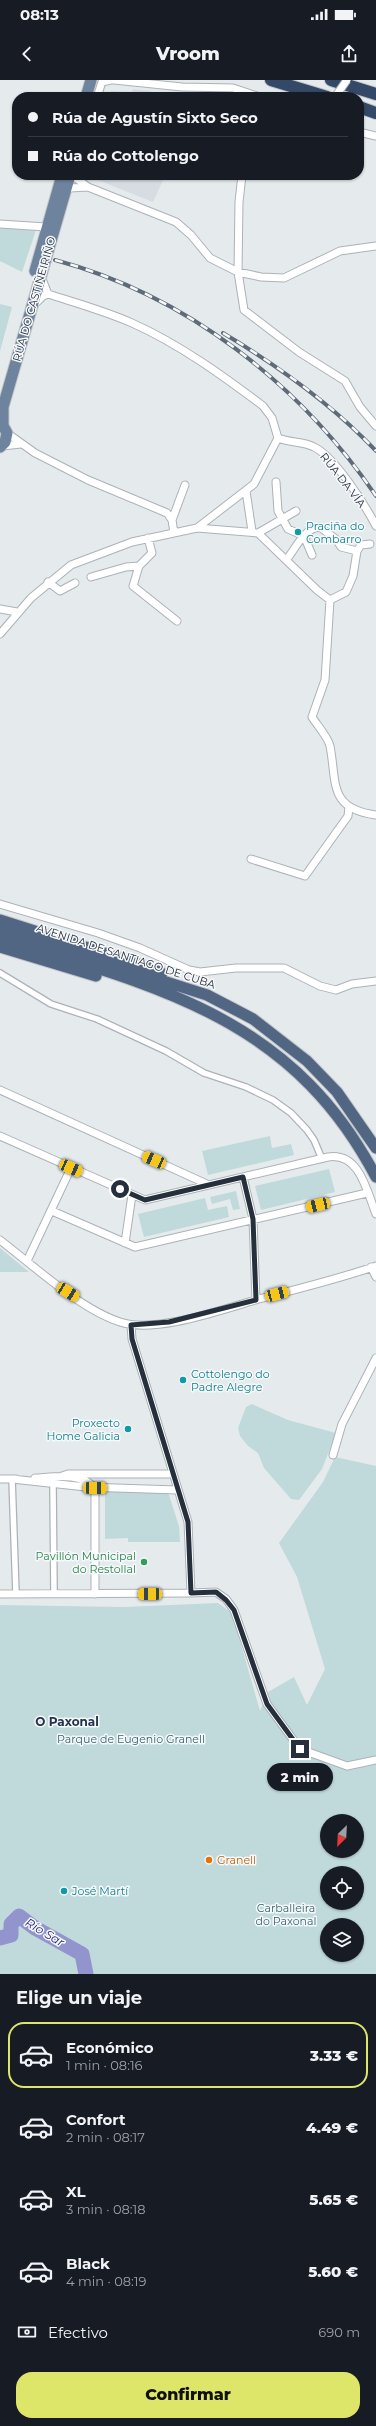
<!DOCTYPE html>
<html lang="es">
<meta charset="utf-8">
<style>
body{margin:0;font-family:Montserrat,sans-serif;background:#242831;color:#f1f3f6;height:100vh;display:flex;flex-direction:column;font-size:15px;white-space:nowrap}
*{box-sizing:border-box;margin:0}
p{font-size:13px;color:#9ea1a6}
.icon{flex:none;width:22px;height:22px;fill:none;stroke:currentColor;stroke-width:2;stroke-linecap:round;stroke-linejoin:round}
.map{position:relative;height:1894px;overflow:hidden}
.drawer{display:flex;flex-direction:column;background:#171b24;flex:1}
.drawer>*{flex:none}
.guide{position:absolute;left:12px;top:12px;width:352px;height:88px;border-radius:16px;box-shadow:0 1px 3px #0004;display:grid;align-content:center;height:88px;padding:0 16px;background:#171b24}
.needle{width:26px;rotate:204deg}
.controls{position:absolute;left:320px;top:1734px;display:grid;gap:8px}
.controls a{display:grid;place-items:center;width:44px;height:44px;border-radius:50%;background:#171b24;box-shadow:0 1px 3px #0004;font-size:20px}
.end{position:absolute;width:18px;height:18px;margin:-9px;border:5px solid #26303d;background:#fff;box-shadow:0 0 0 2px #fff}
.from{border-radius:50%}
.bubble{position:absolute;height:28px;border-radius:14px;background:#171b24;box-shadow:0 1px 3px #0004;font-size:13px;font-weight:800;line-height:28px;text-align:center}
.car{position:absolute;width:12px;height:24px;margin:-12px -6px;border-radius:5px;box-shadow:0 0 3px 1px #0007;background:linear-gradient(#f5c518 24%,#345 0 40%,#f5c518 0 76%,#345 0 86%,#f5c518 0)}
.guide b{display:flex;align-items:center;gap:14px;height:38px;font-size:15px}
.guide b+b{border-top:1px solid #363941}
.guide i{width:10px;height:10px;background:#f1f3f6}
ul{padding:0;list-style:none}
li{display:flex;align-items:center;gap:12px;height:66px;margin:0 8px 6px;padding:0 8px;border:2px solid transparent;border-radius:16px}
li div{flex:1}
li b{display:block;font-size:15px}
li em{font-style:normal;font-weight:800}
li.selected{border-color:#dee66a}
li>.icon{width:36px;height:36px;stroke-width:1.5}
h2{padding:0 16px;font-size:18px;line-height:48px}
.pay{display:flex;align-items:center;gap:10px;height:44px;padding:0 16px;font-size:15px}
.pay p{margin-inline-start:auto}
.cta{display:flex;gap:8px;margin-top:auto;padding:8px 16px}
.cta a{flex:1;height:46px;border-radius:16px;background:#dee66a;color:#111;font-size:16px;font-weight:800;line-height:46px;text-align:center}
.status{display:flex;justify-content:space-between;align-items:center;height:28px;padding:0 20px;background:#171b24;direction:ltr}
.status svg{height:11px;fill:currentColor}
header{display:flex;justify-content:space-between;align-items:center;height:52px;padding:0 16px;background:#171b24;font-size:18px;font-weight:800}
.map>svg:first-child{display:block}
</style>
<div class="status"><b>08:13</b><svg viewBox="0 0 49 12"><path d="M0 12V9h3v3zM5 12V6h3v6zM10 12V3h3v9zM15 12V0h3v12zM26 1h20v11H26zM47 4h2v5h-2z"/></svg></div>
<header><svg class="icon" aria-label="back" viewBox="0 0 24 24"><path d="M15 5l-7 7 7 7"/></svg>Vroom<svg class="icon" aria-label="share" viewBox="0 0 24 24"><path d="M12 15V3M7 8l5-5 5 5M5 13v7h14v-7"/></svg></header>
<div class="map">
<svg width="376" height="1894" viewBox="0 0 376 1894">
<rect width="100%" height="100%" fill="#e5eaed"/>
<!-- built -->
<path fill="#d6dce1" d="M133,9L151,11V17H103L111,11L132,12Z
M85,95H161L164,98L153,122Z"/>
<!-- green -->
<path fill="#c0dadc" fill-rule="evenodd" d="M0,148L36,150L22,192L0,181Z
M0,224L12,227L0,271Z
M270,1056L272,1068L291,1064L294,1075L208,1095L202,1071Z
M329,1089L335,1112L261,1130L255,1106Z
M236,1111L240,1129L233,1130L230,1119L212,1124L210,1117Z
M205,1118L208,1130L227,1126L229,1137L144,1157L138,1134Z
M0,1168L29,1192H0Z
M252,1324L288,1340L336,1353L322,1389L299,1420L291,1419L264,1388L258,1373L248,1366L240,1356L238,1348L246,1327Z
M335,1377L376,1386V1894H0V1525L124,1527L218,1523L232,1533L260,1631L268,1612L294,1597L307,1625L325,1589L297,1497L279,1463L323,1402ZM327,1741H357V1771H327ZM327,1793H357V1823H327ZM327,1845H357V1875H327Z
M105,1412H168L179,1446L180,1462H128V1458L105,1459Z"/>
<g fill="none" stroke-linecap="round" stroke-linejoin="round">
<!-- river -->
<path stroke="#9294cd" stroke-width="15" d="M0,1858L11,1855V1844L19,1836L35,1848L82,1874L86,1894"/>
<!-- pedestrian casing -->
<g stroke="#acb2b8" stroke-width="8">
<path id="pedestrian" d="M0,893L51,924L97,939L166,971L204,993L246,1007L273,1020L291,1033L307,1050L314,1060L322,1079
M12,1399L16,1514
M53,1404L54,1514"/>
</g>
<!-- minor casing -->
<g stroke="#acb2b8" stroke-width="9">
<path id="minor" d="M114,0L182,7L233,8L260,17
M97,17L102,2L111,0
M359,52L376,56
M242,95L239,122L238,192L244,230L299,272L345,301L360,327L376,346
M73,96L88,107
M70,108L88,107L176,142L191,155L210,178L238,192L261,197L284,198L340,171L376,166
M0,144L46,147
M42,199L48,214
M7,353L35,373L88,400L167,433L172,440L174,453
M278,358C290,363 303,361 314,367C335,377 365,425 376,446
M2,366L21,364
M276,402L278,431L288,449L304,456L312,475
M246,411L252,451
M172,440L185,405
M197,448L258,453L317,510L330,520L325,600L312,637C317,645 328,657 330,666C337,702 328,729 376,735
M258,453L296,431
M148,458L152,473L139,486L133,506L177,541
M357,471L361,465L370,464
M287,479C296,468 304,448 320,447L337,460L341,467L357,471L353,496L346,512L330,520
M91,497L126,487L139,486
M48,502L60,511L75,503
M0,529L17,532
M0,554L31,518L71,485L132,462L197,448L254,404L278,358L272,338L263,326C222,295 179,264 132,243C105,231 76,223 48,214L43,216L37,222
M251,779L305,796L348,736L349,727
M0,824L98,853L140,868L189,890L200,892L236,888H284L320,906L336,910L352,904L376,901
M0,1010L209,1105
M0,1056L145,1120L328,1077C360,1072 367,1112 376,1134
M243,1097L253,1139L256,1220
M52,1131L135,1167L367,1113
M0,1160C34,1186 80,1229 120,1242C156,1254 223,1229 259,1219C298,1209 338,1199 376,1186
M125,1163L132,1115
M27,1181L71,1088
M371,1187L376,1197
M131,1245L132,1259L188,1442L191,1513L216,1512L226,1519L234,1530L267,1624L300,1669L347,1686L376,1680
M333,1375L342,1344L376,1278
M62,1396L68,1394H172
M35,1398C54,1397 80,1392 95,1408
M0,1399H16
M12,1399L86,1407L177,1410
M0,1514L191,1513
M95,1514V1408"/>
</g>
<!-- primary casing -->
<g stroke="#c2c5c9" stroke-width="13">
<path id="primary" d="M86,17L91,0
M35,191L61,99
M0,340L7,353L5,362L0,367
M3,343V327L70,95"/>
</g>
<!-- trunk casing -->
<g stroke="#c2c5c9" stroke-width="13">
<path id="trunk" d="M0,840L145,886L162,893
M0,849L207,915L253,939L307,981L337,1012L376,1068
M0,858C159,907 293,938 376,1097
M0,867L96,896"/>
</g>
<!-- motorway casing -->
<g stroke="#c2c5c9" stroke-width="14">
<path id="motorway" d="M271,0L327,17
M331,0L376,14
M359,27L376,33"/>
</g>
<!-- pedestrian -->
<use href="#pedestrian" stroke="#fff" stroke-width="5.5"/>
<!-- minor -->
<use href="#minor" stroke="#fff" stroke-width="7"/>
<!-- primary -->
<use href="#primary" stroke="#6e839e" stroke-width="11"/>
<!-- trunk -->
<use href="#trunk" stroke="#516682" stroke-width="11"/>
<!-- motorway -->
<use href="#motorway" stroke="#344867" stroke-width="12"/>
<!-- rail casing -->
<g stroke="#606b79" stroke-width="4">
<path id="rail" d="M55,180C186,215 300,304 376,416
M223,253C278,286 331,323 376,371"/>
</g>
<!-- rail -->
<use href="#rail" stroke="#f6f8fa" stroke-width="2.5" stroke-dasharray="8" stroke-linecap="butt"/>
<!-- minor-bridge casing -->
<g stroke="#acb2b8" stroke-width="9" stroke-linecap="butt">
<path id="minor-bridge" d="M335,17L347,0"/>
</g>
<!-- minor-bridge -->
<use href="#minor-bridge" stroke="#fff" stroke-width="7"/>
</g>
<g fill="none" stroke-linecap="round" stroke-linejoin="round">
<!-- route -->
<path stroke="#26303d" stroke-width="5" d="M120,1109L145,1120L243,1097L253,1139L256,1220L169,1242L131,1245L132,1259L188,1442L191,1513L216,1512L226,1520L234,1530L267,1624L300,1669"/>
</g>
<!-- markers -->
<g fill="#0f9aa8" stroke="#f6f8fa" stroke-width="1.5">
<circle cx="298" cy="452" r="4"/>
<circle cx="183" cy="1300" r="4"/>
<circle cx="128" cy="1349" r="4"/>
<circle cx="64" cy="1811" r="4"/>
</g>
<circle fill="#2e9e5b" stroke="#f6f8fa" stroke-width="1.5" cx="144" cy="1482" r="4"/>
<circle fill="#e8710a" stroke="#f6f8fa" stroke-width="1.5" cx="209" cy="1780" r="4"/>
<g text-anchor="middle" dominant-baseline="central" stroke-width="3" stroke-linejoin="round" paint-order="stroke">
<!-- street labels -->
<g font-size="11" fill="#26303d" stroke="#f6f8fa">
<text transform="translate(34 219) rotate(-74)">RÚA DO CASTIÑEIRIÑO</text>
<text transform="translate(343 400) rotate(52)">RÚA DA VÍA</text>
<text transform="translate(126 876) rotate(18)">AVENIDA DE SANTIAGO DE CUBA</text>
</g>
<!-- culture labels -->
<g font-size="11" fill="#0d838f" stroke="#f6f8fa" text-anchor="start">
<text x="306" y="446">Praciña do<tspan x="306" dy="13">Combarro</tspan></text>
<text x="191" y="1294">Cottolengo do<tspan x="191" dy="13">Padre Alegre</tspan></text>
<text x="120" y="1343" text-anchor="end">Proxecto<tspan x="120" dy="13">Home Galicia</tspan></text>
<text x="72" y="1811">José Martí</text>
</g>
<!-- leisure labels -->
<g font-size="11" fill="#27864d" stroke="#f6f8fa" text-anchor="end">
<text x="136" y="1476">Pavillón Municipal<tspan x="136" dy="13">do Restollal</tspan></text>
</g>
<!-- park labels -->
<g font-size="11" fill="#336471" stroke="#f6f8fa">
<text x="131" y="1659">Parque de Eugenio Granell</text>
<text x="286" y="1828">Carballeira<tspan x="286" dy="13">do Paxonal</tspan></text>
</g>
<!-- food labels -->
<g font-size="11" fill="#c56008" stroke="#f6f8fa" text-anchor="start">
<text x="217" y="1780">Granell</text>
</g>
<!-- neighbourhood labels -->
<g font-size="12" font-weight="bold" fill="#23354e" stroke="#f6f8fa">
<text x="67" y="1641">O Paxonal</text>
</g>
<!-- water labels -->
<g font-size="12" font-style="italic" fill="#242675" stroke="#f6f8fa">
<text transform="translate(45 1852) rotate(31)">Río Sar</text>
</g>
</g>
</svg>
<div class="controls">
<a><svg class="needle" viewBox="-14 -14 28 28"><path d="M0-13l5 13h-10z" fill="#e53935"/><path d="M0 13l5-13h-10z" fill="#9ea1a6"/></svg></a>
<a><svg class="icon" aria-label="locate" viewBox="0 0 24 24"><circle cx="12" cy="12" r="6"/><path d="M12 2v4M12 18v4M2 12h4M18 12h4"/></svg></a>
<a><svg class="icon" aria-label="layers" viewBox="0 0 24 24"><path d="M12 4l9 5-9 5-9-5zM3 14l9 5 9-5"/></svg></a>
</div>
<i class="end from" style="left:120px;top:1109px"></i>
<i class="end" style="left:300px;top:1669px"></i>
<div class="bubble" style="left:267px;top:1683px;width:66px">2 min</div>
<i class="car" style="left:154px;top:1080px;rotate:294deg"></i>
<i class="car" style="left:71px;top:1088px;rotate:114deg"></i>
<i class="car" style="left:318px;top:1125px;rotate:257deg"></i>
<i class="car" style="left:68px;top:1212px;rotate:122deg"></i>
<i class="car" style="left:277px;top:1214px;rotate:75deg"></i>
<i class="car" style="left:95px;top:1408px;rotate:91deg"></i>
<i class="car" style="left:150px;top:1514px;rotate:270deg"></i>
<div class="guide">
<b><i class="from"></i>Rúa de Agustín Sixto Seco</b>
<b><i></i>Rúa do Cottolengo</b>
</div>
</div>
<section class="drawer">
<h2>Elige un viaje</h2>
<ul>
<li class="selected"><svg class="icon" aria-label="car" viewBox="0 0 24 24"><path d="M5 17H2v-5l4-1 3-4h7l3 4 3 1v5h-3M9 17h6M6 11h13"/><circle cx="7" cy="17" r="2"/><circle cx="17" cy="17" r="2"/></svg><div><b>Económico</b><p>1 min · 08:16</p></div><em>3.33 €</em></li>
<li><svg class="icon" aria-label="car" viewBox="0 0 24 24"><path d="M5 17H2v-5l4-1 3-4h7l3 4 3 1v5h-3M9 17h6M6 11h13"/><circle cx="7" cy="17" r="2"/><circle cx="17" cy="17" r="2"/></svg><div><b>Confort</b><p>2 min · 08:17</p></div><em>4.49 €</em></li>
<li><svg class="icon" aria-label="car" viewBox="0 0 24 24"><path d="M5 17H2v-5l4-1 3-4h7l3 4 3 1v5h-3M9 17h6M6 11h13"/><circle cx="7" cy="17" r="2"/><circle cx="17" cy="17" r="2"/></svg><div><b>XL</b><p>3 min · 08:18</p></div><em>5.65 €</em></li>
<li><svg class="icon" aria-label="car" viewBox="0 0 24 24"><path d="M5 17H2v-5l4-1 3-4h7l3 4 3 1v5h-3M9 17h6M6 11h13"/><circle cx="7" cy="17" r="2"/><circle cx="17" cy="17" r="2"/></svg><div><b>Black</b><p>4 min · 08:19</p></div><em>5.60 €</em></li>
</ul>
<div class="pay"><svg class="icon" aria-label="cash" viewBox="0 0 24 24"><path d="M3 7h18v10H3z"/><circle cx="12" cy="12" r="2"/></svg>Efectivo<p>690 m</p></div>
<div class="cta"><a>Confirmar</a></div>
</section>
